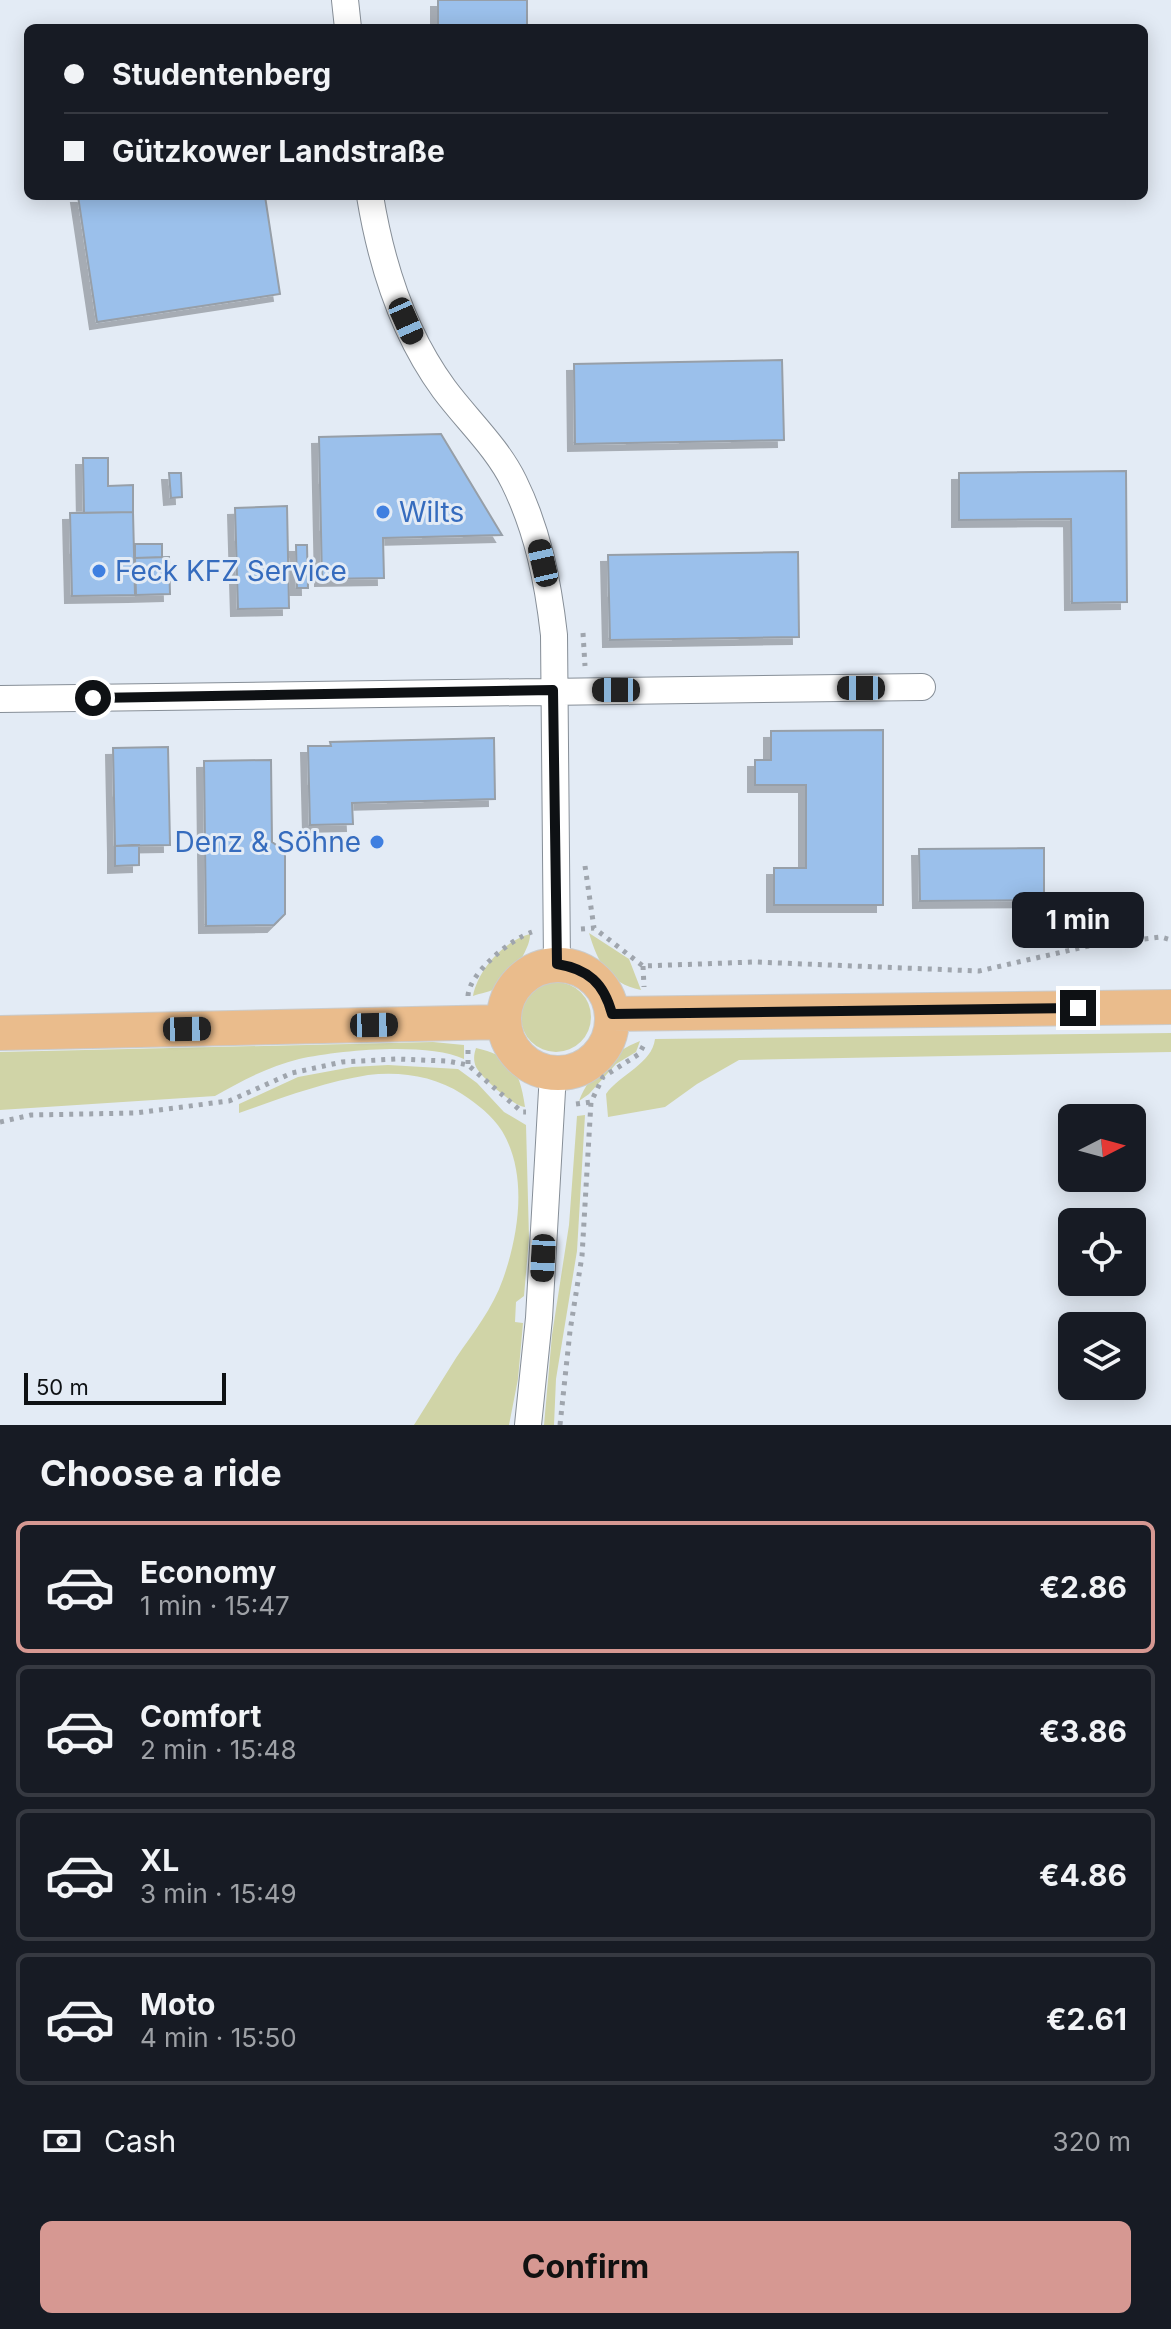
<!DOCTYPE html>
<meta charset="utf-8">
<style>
body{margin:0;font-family:Inter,sans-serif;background:#20242c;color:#f1f3f6;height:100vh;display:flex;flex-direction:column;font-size:30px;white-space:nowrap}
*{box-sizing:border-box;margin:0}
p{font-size:26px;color:#9ea1a6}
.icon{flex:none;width:44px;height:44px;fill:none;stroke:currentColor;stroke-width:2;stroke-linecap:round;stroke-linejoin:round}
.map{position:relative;height:1425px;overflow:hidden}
.drawer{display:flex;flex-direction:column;background:#171b24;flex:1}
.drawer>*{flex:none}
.guide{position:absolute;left:24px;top:24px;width:1124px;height:176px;border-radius:12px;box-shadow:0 4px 20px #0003;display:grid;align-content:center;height:176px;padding:0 40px;background:#171b24}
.needle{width:52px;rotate:84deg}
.tools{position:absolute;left:1058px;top:1104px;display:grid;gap:16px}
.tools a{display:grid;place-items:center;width:88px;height:88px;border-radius:12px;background:#171b24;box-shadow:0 4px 20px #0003;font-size:40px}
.scale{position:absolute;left:24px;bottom:20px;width:202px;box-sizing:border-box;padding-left:8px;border:4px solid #0e1114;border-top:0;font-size:22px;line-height:28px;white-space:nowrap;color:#0e1114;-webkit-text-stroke:6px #e3ebf5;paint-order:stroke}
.end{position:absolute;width:36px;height:36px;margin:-18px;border:10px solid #0e1114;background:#fff;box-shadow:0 0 0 4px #fff}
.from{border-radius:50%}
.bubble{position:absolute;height:56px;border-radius:12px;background:#171b24;box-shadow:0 4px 20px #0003;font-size:26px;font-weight:700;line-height:56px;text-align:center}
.car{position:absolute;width:24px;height:48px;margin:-24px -12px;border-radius:10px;box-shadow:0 0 6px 2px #0007;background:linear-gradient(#222 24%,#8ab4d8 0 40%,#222 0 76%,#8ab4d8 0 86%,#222 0)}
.guide b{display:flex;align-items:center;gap:28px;height:76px;font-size:30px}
.guide b+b{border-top:2px solid #363941}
.guide i{width:20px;height:20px;background:#f1f3f6}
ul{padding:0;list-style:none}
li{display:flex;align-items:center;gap:24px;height:132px;margin:0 16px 12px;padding:0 24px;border:4px solid #363941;border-radius:12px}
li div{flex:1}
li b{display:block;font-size:30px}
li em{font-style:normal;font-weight:700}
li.selected{border-color:#d69892}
li>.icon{width:72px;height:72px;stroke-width:1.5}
h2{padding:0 40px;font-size:36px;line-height:96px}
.pay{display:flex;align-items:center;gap:20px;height:88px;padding:0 40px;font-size:30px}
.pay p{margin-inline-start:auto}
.cta{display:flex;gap:16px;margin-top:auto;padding:16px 40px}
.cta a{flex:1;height:92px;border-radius:12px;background:#d69892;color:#111;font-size:32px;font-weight:700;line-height:92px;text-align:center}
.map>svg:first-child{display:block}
</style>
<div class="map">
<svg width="1171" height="1425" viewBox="0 0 1171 1425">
<defs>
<filter id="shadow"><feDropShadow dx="-7" dy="7" stdDeviation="0" flood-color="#0004"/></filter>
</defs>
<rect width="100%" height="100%" fill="#e3ebf5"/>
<!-- green -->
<path fill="#d0d4a7" d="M589,933L629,959L641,990C608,983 598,963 589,933Z
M530,934C531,949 509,979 498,987C492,992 480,993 473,996C478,969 504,941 530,934Z
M521 1017a35 35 0 1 1 70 0a35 35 0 1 1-70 0Z
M1171,1033V1052L739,1060L697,1084L665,1107L608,1117L606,1094C620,1074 652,1064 655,1039Z
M640,1041L636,1052L616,1064L589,1094L579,1101C590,1073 612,1052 640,1041Z
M433,1042L464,1045V1059C427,1042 340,1050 299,1059C270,1066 241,1081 215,1096L0,1110V1052Z
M476,1048C512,1056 520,1072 525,1107C513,1106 482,1078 476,1067C473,1060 474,1054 476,1048Z
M388,1065L458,1069L477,1083L504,1112L526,1125L529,1238L524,1296L516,1302L515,1322L523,1323L518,1379L509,1425H414C428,1403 442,1380 456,1358C473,1333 493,1308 503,1279C519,1234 528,1174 502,1131C492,1115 477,1104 462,1094C435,1076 400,1071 368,1075C324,1082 281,1098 239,1113V1104L298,1077L352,1067Z
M585,1115L577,1251L556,1379L554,1425H544L552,1335L569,1225L577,1116Z"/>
<!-- building -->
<path fill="#9bc0eb" stroke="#979fa8" stroke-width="2" filter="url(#shadow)" d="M438,0H527V28H438Z
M78,196H265L280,294L97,322Z
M782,360L784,440L575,444L574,364Z
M441,434L502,535L383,538L384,578L322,579L319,437Z
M83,458H108V486L133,485V512L84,513Z
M1126,471L1127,602L1072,603L1071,519L959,520V473Z
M169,473H181L182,497L171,498Z
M287,506L289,608L238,609L235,508Z
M133,512L135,595L72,596L70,513Z
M135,544H162V557L135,558Z
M296,545H307L308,588H297Z
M798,552L799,637L610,640L608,555Z
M169,557L170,594L136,595L135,558Z
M883,730V905H774V868H806V785H755V760H771V731Z
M494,738L495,799L352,803L353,824L310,825L308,746H331L330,742Z
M168,747L170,845L115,846L113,748Z
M271,760L272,842L285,851V914L274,925L206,926L204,761Z
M139,845V865L115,866V846Z
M1044,848V900L920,901L919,849Z"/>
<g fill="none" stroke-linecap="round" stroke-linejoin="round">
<!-- minor casing -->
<g stroke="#868e97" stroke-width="28">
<path id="minor" d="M345,0L348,28
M370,196C381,263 403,333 444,389C467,420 497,447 514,482C538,531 548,582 554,635L557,964
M0,699L922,687
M528,1425L539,1318L553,1073"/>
</g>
<!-- major casing -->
<g stroke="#cacbcb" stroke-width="36">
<path id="major" d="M504 1019a54 54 0 1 1 108 0a54 54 0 1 1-108 0Z
M612,1014L1171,1007
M0,1033L503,1022"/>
</g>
<!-- path -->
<path stroke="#9fa5ad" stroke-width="5" stroke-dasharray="4 6" stroke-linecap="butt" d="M583,633L585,666
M585,866L594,928
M581,929L594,928L643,966L755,962L979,971L1093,945L1161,937L1171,940
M643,966L644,987
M468,996C469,973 511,939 532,932
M468,1050V1065
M576,1104L591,1102
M0,1122L31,1115L135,1113L229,1101L292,1073L342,1062L396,1059L447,1061L468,1065L522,1112H526
M560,1425L570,1331L582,1256L591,1102L603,1077L639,1054L646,1041"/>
<!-- minor -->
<use href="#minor" stroke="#fff" stroke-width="26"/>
<!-- major -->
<use href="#major" stroke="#eabc8c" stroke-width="34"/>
</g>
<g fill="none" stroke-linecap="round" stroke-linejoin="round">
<!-- route -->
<path stroke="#0e1114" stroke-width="10" d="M93,698L553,690L557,964C588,969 604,983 612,1014L1078,1008"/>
</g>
<!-- markers -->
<g fill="#3f7fe0" stroke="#e3ebf5" stroke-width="3">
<circle cx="383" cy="512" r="8"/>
<circle cx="99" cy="571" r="8"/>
<circle cx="377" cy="842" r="8"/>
</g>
<g text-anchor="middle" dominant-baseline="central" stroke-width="6" stroke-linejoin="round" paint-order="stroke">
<!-- shop labels -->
<g font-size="28" fill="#366cbe" stroke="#e3ebf5" text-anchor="start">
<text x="399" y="512">Wilts</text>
<text x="115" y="571">Feck KFZ Service</text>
<text x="361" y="842" text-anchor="end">Denz &amp; Söhne</text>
</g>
</g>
</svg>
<div class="tools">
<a><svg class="needle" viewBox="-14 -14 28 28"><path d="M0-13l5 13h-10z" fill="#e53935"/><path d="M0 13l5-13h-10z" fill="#9ea1a6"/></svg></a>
<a><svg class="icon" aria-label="locate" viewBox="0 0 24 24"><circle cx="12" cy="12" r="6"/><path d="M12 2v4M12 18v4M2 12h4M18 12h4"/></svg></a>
<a><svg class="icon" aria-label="layers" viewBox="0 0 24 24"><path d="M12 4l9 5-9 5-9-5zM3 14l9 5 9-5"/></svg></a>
</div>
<div class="scale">50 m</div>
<i class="end from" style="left:93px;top:698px"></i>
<i class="end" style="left:1078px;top:1008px"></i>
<div class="bubble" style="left:1012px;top:892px;width:132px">1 min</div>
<i class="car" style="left:406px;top:321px;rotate:156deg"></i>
<i class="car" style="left:543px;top:563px;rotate:347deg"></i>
<i class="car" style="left:861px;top:688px;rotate:270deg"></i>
<i class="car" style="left:616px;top:690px;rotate:270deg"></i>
<i class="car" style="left:374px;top:1025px;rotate:89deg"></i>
<i class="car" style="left:187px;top:1029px;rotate:89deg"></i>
<i class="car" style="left:543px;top:1258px;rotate:183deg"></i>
<div class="guide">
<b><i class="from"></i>Studentenberg</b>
<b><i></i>Gützkower Landstraße</b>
</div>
</div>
<section class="drawer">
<h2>Choose a ride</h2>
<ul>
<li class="selected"><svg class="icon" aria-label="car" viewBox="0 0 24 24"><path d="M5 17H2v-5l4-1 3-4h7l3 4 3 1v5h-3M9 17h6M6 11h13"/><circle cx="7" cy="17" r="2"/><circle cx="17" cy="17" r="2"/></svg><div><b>Economy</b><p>1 min · 15:47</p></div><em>€2.86</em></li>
<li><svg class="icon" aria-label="car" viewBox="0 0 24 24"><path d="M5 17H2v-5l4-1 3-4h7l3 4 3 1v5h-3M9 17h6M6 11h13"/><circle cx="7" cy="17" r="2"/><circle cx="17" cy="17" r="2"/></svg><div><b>Comfort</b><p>2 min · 15:48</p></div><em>€3.86</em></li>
<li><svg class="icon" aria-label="car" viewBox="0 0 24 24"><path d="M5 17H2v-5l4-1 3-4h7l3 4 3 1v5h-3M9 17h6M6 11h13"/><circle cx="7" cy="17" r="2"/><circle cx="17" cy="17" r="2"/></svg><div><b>XL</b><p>3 min · 15:49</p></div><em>€4.86</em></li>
<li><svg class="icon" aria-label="car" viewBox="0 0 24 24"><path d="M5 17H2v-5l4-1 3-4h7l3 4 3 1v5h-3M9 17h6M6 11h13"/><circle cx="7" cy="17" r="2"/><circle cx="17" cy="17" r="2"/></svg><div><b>Moto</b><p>4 min · 15:50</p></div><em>€2.61</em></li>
</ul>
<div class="pay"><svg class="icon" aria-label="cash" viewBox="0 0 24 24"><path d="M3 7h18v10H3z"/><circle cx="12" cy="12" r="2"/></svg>Cash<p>320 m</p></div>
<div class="cta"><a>Confirm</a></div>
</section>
